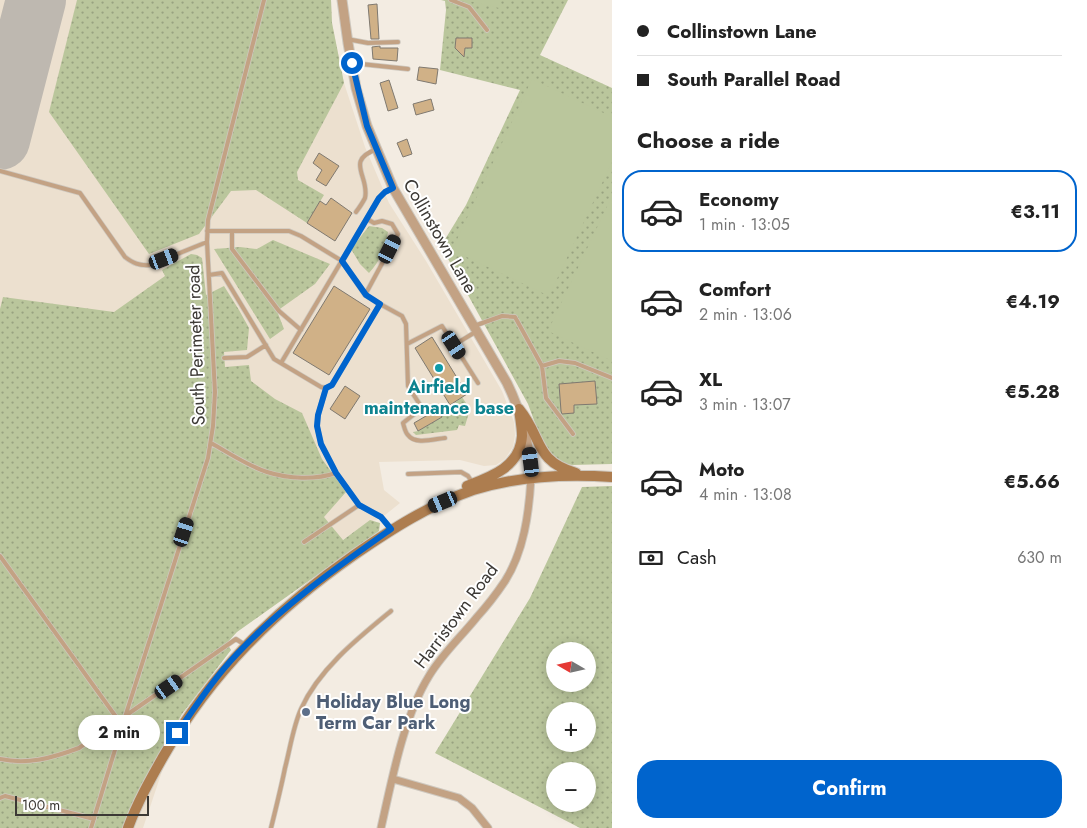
<!DOCTYPE html>
<meta charset="utf-8">
<style>
body{margin:0;font-family:Jost,sans-serif;background:#f2f2f2;color:#222;height:100vh;display:flex;flex-direction:column;font-size:19px;white-space:nowrap}
*{box-sizing:border-box;margin:0}
p{font-size:16px;color:#767676}
.icon{flex:none;width:28px;height:28px;fill:none;stroke:currentColor;stroke-width:2;stroke-linecap:round;stroke-linejoin:round}
.map{position:relative;flex:1;overflow:hidden}
.side{display:flex;flex-direction:column;background:#fff;width:475px}
.side>*{flex:none}
.top-card{display:grid;align-content:center;height:110px;padding:0 25px;background:#fff}
.needle{width:32px;rotate:279deg}
.tools{position:absolute;left:546px;top:642px;display:grid;gap:10px}
.tools a{display:grid;place-items:center;width:50px;height:50px;border-radius:50%;background:#fff;box-shadow:0 2px 12px #0003;font-size:25px}
.scale{position:absolute;left:15px;bottom:12px;width:134px;box-sizing:border-box;padding-left:5px;border:2px solid #3c3935;border-top:0;font-size:14px;line-height:18px;white-space:nowrap;color:#3c3935;-webkit-text-stroke:4px #fff;paint-order:stroke}
.end{position:absolute;width:22px;height:22px;margin:-11px;border:6px solid #0064cd;background:#fff;box-shadow:0 0 0 2px #fff}
.from{border-radius:50%}
.bubble{position:absolute;height:35px;border-radius:18px;background:#fff;box-shadow:0 2px 12px #0003;font-size:16px;font-weight:700;line-height:35px;text-align:center}
.car{position:absolute;width:15px;height:30px;margin:-15px -8px;border-radius:6px;box-shadow:0 0 4px 1px #0007;background:linear-gradient(#222 24%,#8ab4d8 0 40%,#222 0 76%,#8ab4d8 0 86%,#222 0)}
.top-card b{display:flex;align-items:center;gap:18px;height:48px;font-size:19px}
.top-card b+b{border-top:1px solid #e0e0e0}
.top-card i{width:12px;height:12px;background:#222}
ul{padding:0;list-style:none}
li{display:flex;align-items:center;gap:15px;height:82px;margin:0 10px 8px;padding:0 15px;border:2px solid transparent;border-radius:20px}
li div{flex:1}
li b{display:block;font-size:19px}
li em{font-style:normal;font-weight:700}
li.current{border-color:#0064cd}
li>.icon{width:45px;height:45px;stroke-width:1.5}
h2{padding:0 25px;font-size:22px;line-height:60px}
.pay{display:flex;align-items:center;gap:12px;height:55px;padding:0 25px;font-size:19px}
.pay p{margin-inline-start:auto}
.button{display:flex;gap:10px;margin-top:auto;padding:10px 25px}
.button a{flex:1;height:58px;border-radius:20px;background:#0064cd;color:#fff;font-size:20px;font-weight:700;line-height:58px;text-align:center}
main{display:flex;flex:1;min-height:0}
.map>svg:first-child{display:block}
</style>
<main>
<div class="map">
<svg width="612" height="828" viewBox="0 0 612 828">
<defs>
<pattern id="grass-dots" width="8" height="8" patternUnits="userSpaceOnUse" patternTransform="scale(1.25)"><rect width="8" height="8" fill="#bac69c"/><path d="M2 2h.1M6 6h.1" fill="none" stroke="#98a280" stroke-width="1.8" stroke-linecap="round"/></pattern>
</defs>
<rect width="100%" height="100%" fill="#f3ece2"/>
<!-- built -->
<path fill="#ece0cf" d="M0,0H331L332,23L344,83L365,147L389,203L426,261L502,391L514,422L515,435L513,447L505,459L496,465L484,466L460,460L379,462L384,490L400,503L385,515L376,520L370,521L253,602L225,642L231,650L187,697L143,828H0Z"/>
<!-- grass -->
<path fill="url(#grass-dots)" fill-rule="evenodd" d="M77,0H331L332,23L344,83L297,172L298,180L324,195L307,223L256,190L231,191L199,234L149,254L49,112Z
M441,0H568L540,55L612,88V464L572,465L560,463L546,453L528,404L441,246L466,205L520,90L440,70L446,10L445,1Z
M369,226L382,228L388,232C385,248 381,260 369,273L360,264L351,249Z
M273,240L330,264L315,284L277,311L284,329L270,339L214,249L240,247L257,249Z
M191,254L197,255L202,258L206,295L224,286L239,310L249,328L247,350L224,352L225,367L249,365L251,381L275,399L302,413L322,459L346,492L324,517L343,540L370,520L380,523L379,531L237,632L227,643L231,650L182,714L134,800L123,828H0V309L3,297L114,312L165,276L162,270Z
M462,397L470,409L465,426L459,425L457,430L416,435L413,432L418,431L442,417L441,414Z
M612,486V828H580L435,753L530,598L582,487ZM555,651H588V684H555ZM555,711H588V744H555ZM555,771H588V804H555Z"/>
<!-- garden -->
<path fill="#bac69c" d="M465,0H501L499,8Z
M532,79L612,117V162L549,296L452,250Z
M612,196V361L548,331Z"/>
<g fill="none" stroke-linecap="round" stroke-linejoin="round">
<!-- runway -->
<path stroke="#beb8b0" stroke-width="60" d="M0,140L36,0"/>
</g>
<!-- building -->
<path fill="#d0b187" stroke="#7f7970" d="M377,4L379,39H371L368,5Z
M456,38H472V48H465L464,57L455,48Z
M380,46V48H398L397,61L373,59L372,47Z
M419,67L438,69L436,84L417,80Z
M389,80L398,108L388,111L380,83Z
M431,99L434,110L416,115L413,104Z
M407,139L412,154L403,157L397,143Z
M319,153L339,166L326,186L316,180L322,170L313,163Z
M331,198L352,213L335,241L307,223L320,201L326,205Z
M334,286L370,309L329,375L293,353Z
M432,337L467,394L450,405L415,348Z
M595,381L597,404L574,405V413L562,414L561,411L559,384Z
M345,386L360,396L345,419L330,409Z
M438,409L442,417L418,431L414,423Z"/>
<g fill="none" stroke-linecap="round" stroke-linejoin="round">
<!-- service casing -->
<g stroke="#cec8bf" stroke-width="5.5">
<path id="service" d="M451,0L469,7L487,30
M347,39L368,43L398,42
M352,63L408,69
M0,171L80,193L125,257C133,263 139,266 150,265L207,242
M356,212C359,208 363,202 365,198C370,176 344,161 377,149
M207,231H289L301,236L342,261L365,295L380,304
M232,231V249L279,311L301,330
M209,275L222,273L274,359L321,387L326,388L332,385L380,304L402,316L406,324L408,386L422,408L403,423C404,426 405,432 408,435C415,445 434,439 445,438
M365,295L398,234L392,224L382,221L374,223L367,219
M474,326L502,316L515,317L542,366L546,398L573,434
M407,344L442,326L478,383
M454,345L477,331
M224,358L247,357L266,345
M281,363L379,198L385,192L392,189
M542,366L559,361L575,363L612,378
M326,388L318,415L317,426L321,444L336,473L359,505L381,517L391,529
M211,443C229,453 248,466 267,472C289,479 315,480 336,473
M408,474L461,472L468,476L472,482
M304,542L359,505
M0,556L119,721
M0,759C28,765 52,758 79,748L236,639L245,645
M0,798L5,796L94,819
M91,828L125,717L208,458L213,426L215,392L207,242L208,220L264,0
M271,828C276,808 281,788 285,768C290,749 293,727 301,709C319,669 358,638 391,611"/>
</g>
<!-- minor casing -->
<g stroke="#cec8bf" stroke-width="9">
<path id="minor" d="M393,779L459,798L472,808L488,828
M381,828C392,780 403,718 429,676C442,654 461,637 477,617C487,606 497,593 505,581C524,551 529,513 531,478"/>
</g>
<!-- tertiary casing -->
<g stroke="#cec8bf" stroke-width="11">
<path id="tertiary" d="M342,0L348,43L356,88L367,126L393,188L507,383C522,414 530,444 531,478"/>
</g>
<!-- secondary casing -->
<g stroke="#cec8bf" stroke-width="12">
<path id="secondary" d="M519,409C543,438 534,461 576,473
M467,486C491,477 520,467 522,436C522,427 520,418 519,409
M128,828C137,803 150,780 163,757C212,672 274,611 354,555C392,529 429,505 473,490C518,476 566,474 612,477"/>
</g>
<!-- service -->
<use href="#service" stroke="#c3a284" stroke-width="4"/>
<!-- minor -->
<use href="#minor" stroke="#c3a284" stroke-width="7"/>
<!-- tertiary -->
<use href="#tertiary" stroke="#c3a284" stroke-width="9"/>
<!-- secondary -->
<use href="#secondary" stroke="#ad7d4f" stroke-width="10"/>
</g>
<g fill="none" stroke-linecap="round" stroke-linejoin="round">
<!-- route -->
<path stroke="#0064cd" stroke-width="6" d="M177,733C196,706 214,678 237,654C283,605 336,568 391,529L381,517L359,505L336,473L321,444L317,426L318,415L326,388L332,385L380,304L366,295L342,261L379,198L385,192L393,188L367,126L352,63"/>
</g>
<!-- markers -->
<circle fill="#0f9aa8" stroke="#fff" stroke-width="2" cx="439" cy="368" r="5"/>
<circle fill="#5c6f8a" stroke="#fff" stroke-width="2" cx="306" cy="712" r="5"/>
<g text-anchor="middle" dominant-baseline="central" stroke-width="4" stroke-linejoin="round" paint-order="stroke">
<!-- street labels -->
<g font-size="18" fill="#3c3935" stroke="#fff">
<text transform="translate(440 236) rotate(60)">Collinstown Lane</text>
<text transform="translate(196 345) rotate(-92)">South Perimeter road</text>
<text transform="translate(456 616) rotate(-53)">Harristown Road</text>
</g>
<!-- culture labels -->
<g font-size="18" font-weight="bold" fill="#0d838f" stroke="#fff">
<text x="439" y="387">Airfield<tspan x="439" dy="21">maintenance base</tspan></text>
</g>
<!-- service labels -->
<g font-size="18" font-weight="bold" fill="#4e5e75" stroke="#fff" text-anchor="start">
<text x="316" y="702">Holiday Blue Long<tspan x="316" dy="21">Term Car Park</tspan></text>
</g>
</g>
</svg>
<div class="tools">
<a><svg class="needle" viewBox="-14 -14 28 28"><path d="M0-13l5 13h-10z" fill="#e53935"/><path d="M0 13l5-13h-10z" fill="#767676"/></svg></a>
<a>+</a>
<a>−</a>
</div>
<div class="scale">100 m</div>
<i class="end from" style="left:352px;top:63px"></i>
<i class="end" style="left:177px;top:733px"></i>
<div class="bubble" style="left:78px;top:715px;width:82px">2 min</div>
<i class="car" style="left:390px;top:249px;rotate:27deg"></i>
<i class="car" style="left:164px;top:259px;rotate:69deg"></i>
<i class="car" style="left:454px;top:345px;rotate:147deg"></i>
<i class="car" style="left:531px;top:462px;rotate:353deg"></i>
<i class="car" style="left:443px;top:502px;rotate:247deg"></i>
<i class="car" style="left:184px;top:532px;rotate:18deg"></i>
<i class="car" style="left:169px;top:687px;rotate:55deg"></i>
</div>
<section class="side">
<div class="top-card">
<b><i class="from"></i>Collinstown Lane</b>
<b><i></i>South Parallel Road</b>
</div>
<h2>Choose a ride</h2>
<ul>
<li class="current"><svg class="icon" aria-label="car" viewBox="0 0 24 24"><path d="M5 17H2v-5l4-1 3-4h7l3 4 3 1v5h-3M9 17h6M6 11h13"/><circle cx="7" cy="17" r="2"/><circle cx="17" cy="17" r="2"/></svg><div><b>Economy</b><p>1 min · 13:05</p></div><em>€3.11</em></li>
<li><svg class="icon" aria-label="car" viewBox="0 0 24 24"><path d="M5 17H2v-5l4-1 3-4h7l3 4 3 1v5h-3M9 17h6M6 11h13"/><circle cx="7" cy="17" r="2"/><circle cx="17" cy="17" r="2"/></svg><div><b>Comfort</b><p>2 min · 13:06</p></div><em>€4.19</em></li>
<li><svg class="icon" aria-label="car" viewBox="0 0 24 24"><path d="M5 17H2v-5l4-1 3-4h7l3 4 3 1v5h-3M9 17h6M6 11h13"/><circle cx="7" cy="17" r="2"/><circle cx="17" cy="17" r="2"/></svg><div><b>XL</b><p>3 min · 13:07</p></div><em>€5.28</em></li>
<li><svg class="icon" aria-label="car" viewBox="0 0 24 24"><path d="M5 17H2v-5l4-1 3-4h7l3 4 3 1v5h-3M9 17h6M6 11h13"/><circle cx="7" cy="17" r="2"/><circle cx="17" cy="17" r="2"/></svg><div><b>Moto</b><p>4 min · 13:08</p></div><em>€5.66</em></li>
</ul>
<div class="pay"><svg class="icon" aria-label="cash" viewBox="0 0 24 24"><path d="M3 7h18v10H3z"/><circle cx="12" cy="12" r="2"/></svg>Cash<p>630 m</p></div>
<div class="button"><a>Confirm</a></div>
</section>
</main>
